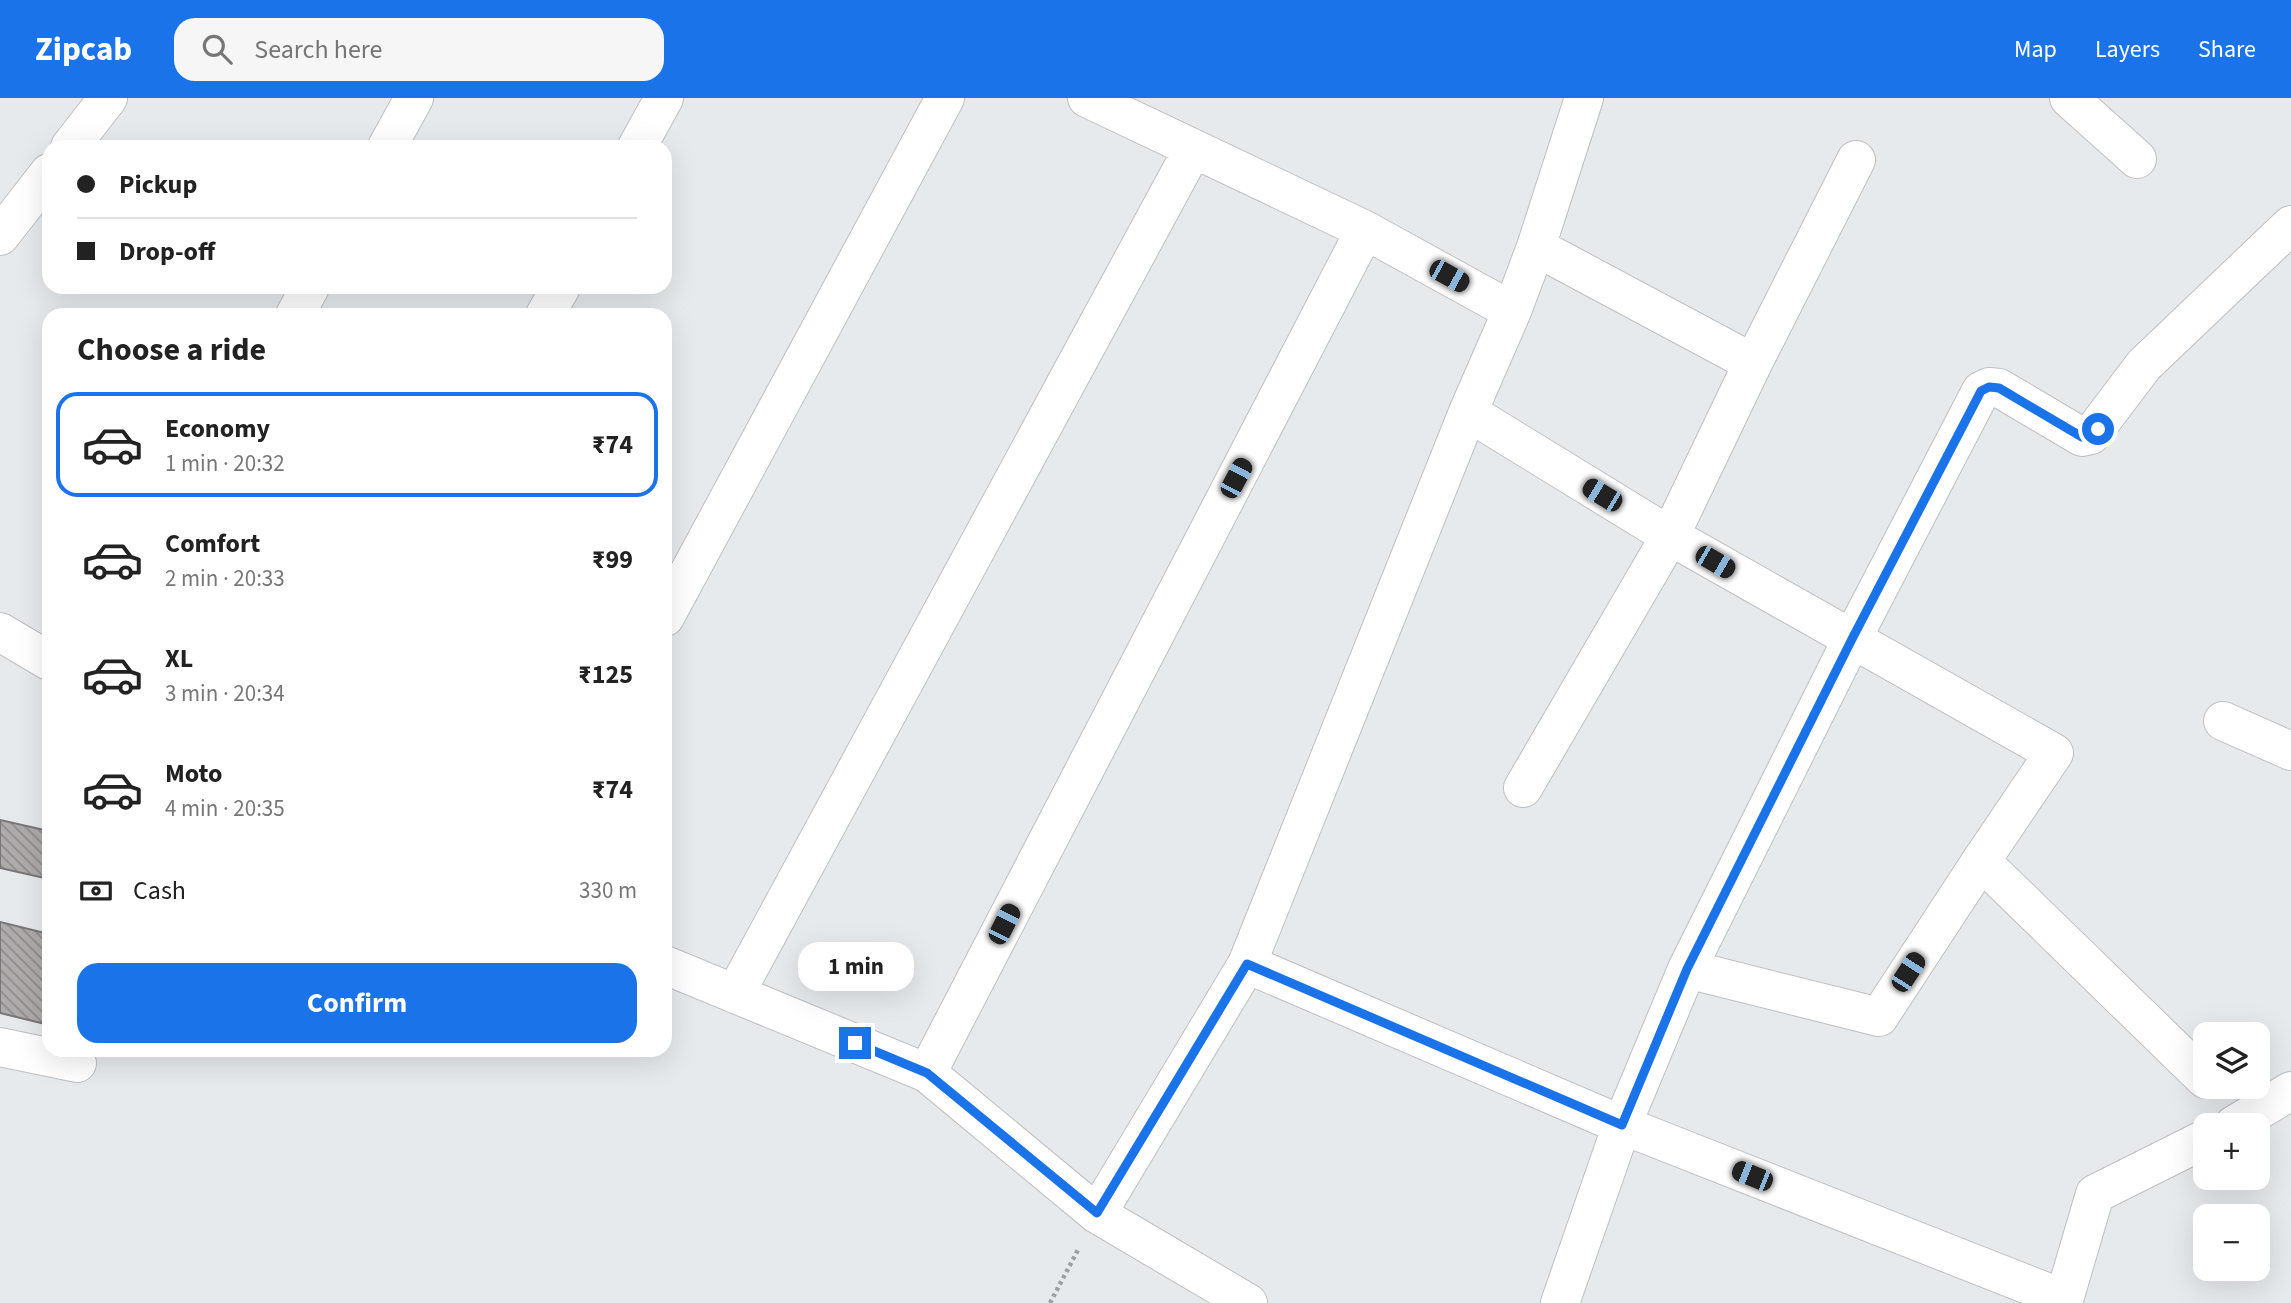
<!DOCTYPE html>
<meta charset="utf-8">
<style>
body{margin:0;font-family:"Source Sans 3",sans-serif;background:#f6f6f6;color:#222;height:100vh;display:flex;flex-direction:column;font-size:26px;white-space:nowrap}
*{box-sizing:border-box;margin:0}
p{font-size:23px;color:#767676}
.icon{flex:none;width:38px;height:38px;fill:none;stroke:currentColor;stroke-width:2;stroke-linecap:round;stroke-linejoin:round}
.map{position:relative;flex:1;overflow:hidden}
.details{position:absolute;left:42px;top:210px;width:630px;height:749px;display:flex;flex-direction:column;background:#fff;border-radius:21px;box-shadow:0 7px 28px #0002}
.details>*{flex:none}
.hud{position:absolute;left:42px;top:42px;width:630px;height:154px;border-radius:21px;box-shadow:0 7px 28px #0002;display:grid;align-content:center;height:154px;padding:0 35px;background:#fff}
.fabs{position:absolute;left:2193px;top:924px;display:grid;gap:14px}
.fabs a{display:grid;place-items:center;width:77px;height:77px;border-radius:14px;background:#fff;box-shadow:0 7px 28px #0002;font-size:35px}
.end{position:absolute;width:32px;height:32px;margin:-16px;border:9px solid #1a73e8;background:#fff;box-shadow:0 0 0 4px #fff}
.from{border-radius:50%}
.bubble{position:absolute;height:49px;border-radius:21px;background:#fff;box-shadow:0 7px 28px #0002;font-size:23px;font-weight:700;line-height:49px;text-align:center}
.car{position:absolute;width:21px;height:42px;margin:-21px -10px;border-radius:9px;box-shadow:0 0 5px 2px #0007;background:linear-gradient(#222 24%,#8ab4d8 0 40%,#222 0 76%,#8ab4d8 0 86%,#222 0)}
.hud b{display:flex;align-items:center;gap:24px;height:66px;font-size:26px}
.hud b+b{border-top:2px solid #e0e0e0}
.hud i{width:18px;height:18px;background:#222}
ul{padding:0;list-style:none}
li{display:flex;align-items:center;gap:21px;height:105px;margin:0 14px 10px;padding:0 21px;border:4px solid transparent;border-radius:21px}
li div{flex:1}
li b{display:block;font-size:26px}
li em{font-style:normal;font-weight:700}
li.current{border-color:#1a73e8}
li>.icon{width:63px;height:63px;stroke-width:1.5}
h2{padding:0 35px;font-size:32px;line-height:84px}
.pay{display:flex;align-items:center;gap:18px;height:77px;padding:0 35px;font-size:26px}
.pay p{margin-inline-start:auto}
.action{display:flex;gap:14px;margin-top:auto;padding:14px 35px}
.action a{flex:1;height:80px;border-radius:21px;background:#1a73e8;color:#fff;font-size:28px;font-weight:700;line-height:80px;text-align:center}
header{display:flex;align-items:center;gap:42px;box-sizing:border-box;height:98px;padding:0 35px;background:#1a73e8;color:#fff}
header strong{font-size:33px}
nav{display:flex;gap:38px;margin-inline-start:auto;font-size:24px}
.search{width:490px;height:63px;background:#f6f6f6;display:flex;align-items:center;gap:18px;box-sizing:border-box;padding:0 24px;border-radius:21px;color:#767676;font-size:26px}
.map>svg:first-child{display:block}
</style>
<header>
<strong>Zipcab</strong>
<div class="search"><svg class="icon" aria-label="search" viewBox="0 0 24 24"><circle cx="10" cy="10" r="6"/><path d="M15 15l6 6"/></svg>Search here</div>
<nav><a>Map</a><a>Layers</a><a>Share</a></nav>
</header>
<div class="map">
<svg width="2291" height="1205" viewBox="0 0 2291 1205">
<defs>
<pattern id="building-back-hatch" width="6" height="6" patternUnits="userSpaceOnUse" patternTransform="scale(1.75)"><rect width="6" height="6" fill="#afaaab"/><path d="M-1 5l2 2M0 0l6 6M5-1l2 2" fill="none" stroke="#8e8b8b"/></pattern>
</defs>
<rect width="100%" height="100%" fill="#e7eaed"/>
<!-- building -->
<path fill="url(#building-back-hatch)" stroke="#7a7576" stroke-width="2" d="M0,722L49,733V781L0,770Z
M0,824L49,836V927L0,915Z"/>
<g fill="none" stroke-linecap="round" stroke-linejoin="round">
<!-- minor casing -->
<g stroke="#bdc0c3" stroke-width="40">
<path id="minor" d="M1087,0L1365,132L1512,213
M2069,0L2137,61
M70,49L108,0
M387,49L414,0
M637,49L664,0
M0,138L49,75
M1536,149L1753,265
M295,217L310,189
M545,217L561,189
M1468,314L1670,438L2054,655L1981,763L1879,919L1687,871
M665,519L945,0
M0,534L49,563
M2223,623L2291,653
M1523,690L1670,438L1753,265L1856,62
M1981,763L2205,981
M1247,866L1622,1027L2064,1201
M665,867L927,975L1097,1116L1248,1205
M735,896L1193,51
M0,949L77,965
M927,975L1365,132
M2234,1027L2291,993
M1097,1116L1247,866L1468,314L1512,213L1536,149L1584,0
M1560,1205L1622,1027L1687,871L1852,541L1981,293L1989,289L1999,290L2082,339L2091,337L2144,267L2291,127
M2063,1205L2095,1096L2205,1041"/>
</g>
<!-- path -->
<path stroke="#9d9fa2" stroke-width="4.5" stroke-dasharray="3.5 3.5" stroke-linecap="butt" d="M1050,1205L1079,1150"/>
<!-- minor -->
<use href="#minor" stroke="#fff" stroke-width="38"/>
</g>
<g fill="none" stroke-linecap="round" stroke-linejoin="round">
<!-- route -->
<path stroke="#1a73e8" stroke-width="9" d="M855,945L927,975L1097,1115L1247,866L1622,1027L1687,871L1852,541L1981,293L1989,289L1999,290L2082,339L2091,337L2098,331"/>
</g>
</svg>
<div class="fabs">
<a><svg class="icon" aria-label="layers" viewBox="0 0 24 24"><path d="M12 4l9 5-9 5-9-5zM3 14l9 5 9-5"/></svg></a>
<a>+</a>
<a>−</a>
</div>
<i class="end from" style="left:2098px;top:331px"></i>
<i class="end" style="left:855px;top:945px"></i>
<div class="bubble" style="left:798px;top:844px;width:116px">1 min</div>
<i class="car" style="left:1449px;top:178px;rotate:119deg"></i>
<i class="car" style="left:1236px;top:380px;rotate:28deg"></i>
<i class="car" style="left:1602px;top:397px;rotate:301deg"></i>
<i class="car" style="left:1715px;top:464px;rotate:120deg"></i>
<i class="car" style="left:1004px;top:826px;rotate:27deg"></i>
<i class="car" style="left:1908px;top:874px;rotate:33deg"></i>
<i class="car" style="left:1752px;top:1078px;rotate:292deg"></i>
<div class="hud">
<b><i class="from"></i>Pickup</b>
<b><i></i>Drop-off</b>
</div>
<section class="details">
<h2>Choose a ride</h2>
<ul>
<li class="current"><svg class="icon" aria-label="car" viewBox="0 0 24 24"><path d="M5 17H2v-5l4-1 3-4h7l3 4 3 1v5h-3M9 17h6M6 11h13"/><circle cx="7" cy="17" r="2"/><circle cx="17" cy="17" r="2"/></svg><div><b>Economy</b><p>1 min · 20:32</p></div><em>₹74</em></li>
<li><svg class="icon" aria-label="car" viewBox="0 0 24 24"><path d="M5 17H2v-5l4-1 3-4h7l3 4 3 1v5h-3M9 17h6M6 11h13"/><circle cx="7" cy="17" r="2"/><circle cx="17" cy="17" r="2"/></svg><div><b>Comfort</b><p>2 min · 20:33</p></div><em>₹99</em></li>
<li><svg class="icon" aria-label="car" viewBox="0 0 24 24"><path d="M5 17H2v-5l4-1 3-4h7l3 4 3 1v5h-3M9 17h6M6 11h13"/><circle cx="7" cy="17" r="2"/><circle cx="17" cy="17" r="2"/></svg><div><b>XL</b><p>3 min · 20:34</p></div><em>₹125</em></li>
<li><svg class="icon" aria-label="car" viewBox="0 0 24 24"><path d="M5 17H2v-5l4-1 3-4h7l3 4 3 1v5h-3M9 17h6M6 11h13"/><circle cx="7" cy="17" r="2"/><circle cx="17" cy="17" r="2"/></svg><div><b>Moto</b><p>4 min · 20:35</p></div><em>₹74</em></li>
</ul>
<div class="pay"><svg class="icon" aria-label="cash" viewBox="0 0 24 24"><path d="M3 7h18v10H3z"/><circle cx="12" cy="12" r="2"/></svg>Cash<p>330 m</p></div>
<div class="action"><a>Confirm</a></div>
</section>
</div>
